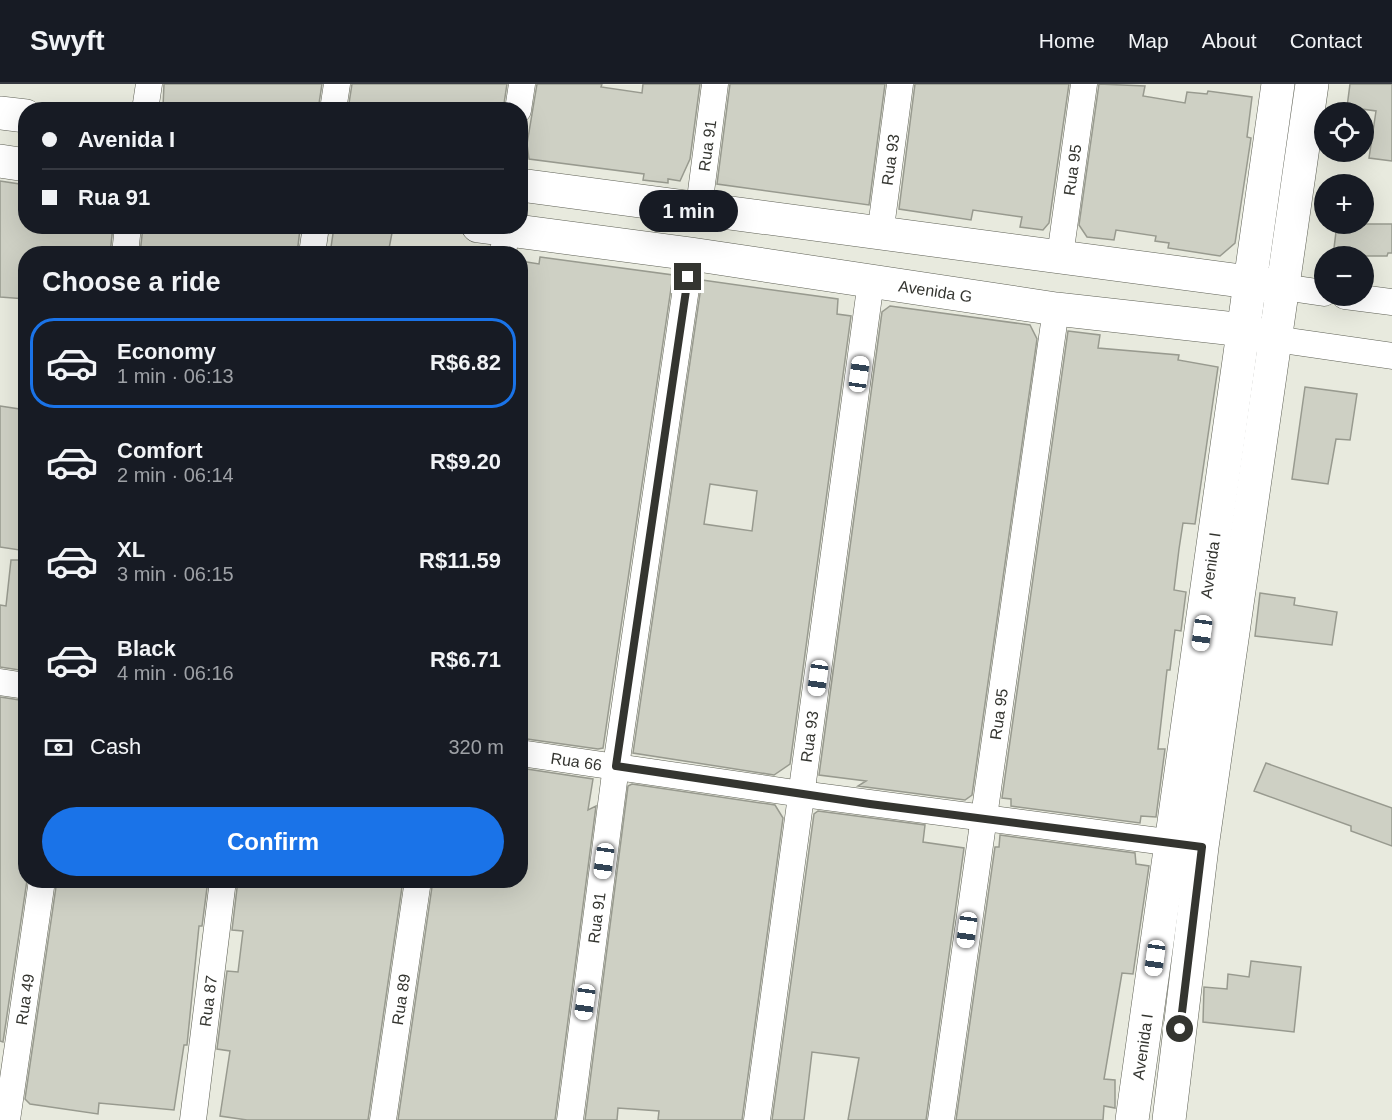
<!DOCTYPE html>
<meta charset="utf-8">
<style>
body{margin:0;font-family:Helvetica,sans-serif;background:#20242c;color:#f1f3f6;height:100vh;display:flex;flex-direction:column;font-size:22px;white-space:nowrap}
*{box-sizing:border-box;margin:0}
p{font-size:20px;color:#9ea1a6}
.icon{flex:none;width:33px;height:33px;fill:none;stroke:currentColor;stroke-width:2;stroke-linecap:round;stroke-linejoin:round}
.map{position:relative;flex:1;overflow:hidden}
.details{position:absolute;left:18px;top:162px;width:510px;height:642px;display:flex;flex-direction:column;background:#171b24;border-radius:24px;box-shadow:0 6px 24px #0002}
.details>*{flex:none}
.banner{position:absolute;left:18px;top:18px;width:510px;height:132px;border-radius:24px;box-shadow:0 6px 24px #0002;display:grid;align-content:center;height:132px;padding:0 24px;background:#171b24}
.fabs{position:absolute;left:1314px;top:18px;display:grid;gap:12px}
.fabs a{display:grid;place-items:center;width:60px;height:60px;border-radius:50%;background:#171b24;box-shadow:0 6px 24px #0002;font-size:30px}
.end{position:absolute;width:27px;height:27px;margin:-14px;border:8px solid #343530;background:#fff;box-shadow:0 0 0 3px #fff}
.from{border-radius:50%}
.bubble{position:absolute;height:42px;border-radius:21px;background:#171b24;box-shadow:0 6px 24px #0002;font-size:20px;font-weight:700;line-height:42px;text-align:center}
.car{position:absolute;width:18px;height:36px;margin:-18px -9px;border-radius:8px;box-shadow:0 0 4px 2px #0007;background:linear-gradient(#fff 24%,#345 0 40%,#fff 0 76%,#345 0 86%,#fff 0)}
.banner b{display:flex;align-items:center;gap:21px;height:57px;font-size:22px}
.banner b+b{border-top:2px solid #363941}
.banner i{width:15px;height:15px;background:#f1f3f6}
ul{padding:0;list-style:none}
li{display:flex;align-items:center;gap:18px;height:90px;margin:0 12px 9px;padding:0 12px;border:3px solid transparent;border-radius:24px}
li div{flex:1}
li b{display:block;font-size:22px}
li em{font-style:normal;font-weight:700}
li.on{border-color:#1a73e8}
li>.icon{width:54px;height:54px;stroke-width:1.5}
h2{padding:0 24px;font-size:27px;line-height:72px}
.pay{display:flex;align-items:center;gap:15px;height:66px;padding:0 24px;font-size:22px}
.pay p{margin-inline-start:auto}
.primary-button{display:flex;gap:12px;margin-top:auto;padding:12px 24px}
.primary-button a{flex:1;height:69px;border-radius:36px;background:#1a73e8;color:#fff;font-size:24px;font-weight:700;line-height:69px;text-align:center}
header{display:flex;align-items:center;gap:36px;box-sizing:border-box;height:84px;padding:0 30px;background:#171b24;border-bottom:2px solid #363941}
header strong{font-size:28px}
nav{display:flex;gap:33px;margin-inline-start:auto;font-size:21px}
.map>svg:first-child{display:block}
</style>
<header>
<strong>Swyft</strong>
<nav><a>Home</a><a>Map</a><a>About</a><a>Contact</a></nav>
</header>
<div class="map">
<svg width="1392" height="1036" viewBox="0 0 1392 1036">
<rect width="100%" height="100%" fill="#e8eade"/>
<!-- building -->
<path fill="#ced0c4" stroke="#989a8f" stroke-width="1.5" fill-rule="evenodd" d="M164,0H322L318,26L163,23Z
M352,0H507L503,26H348Z
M537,0H602L601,3L642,9L643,0H700L690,75L680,97L668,95V99L643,96L644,90L529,75L527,60Z
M730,0H885L869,121L717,100Z
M915,0H1069L1049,139L1043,146L1020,143L1022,133L973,126L971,136L899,125Z
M1099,0L1145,2L1143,12L1185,19L1187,8L1207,10L1208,7L1252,13L1247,53L1251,54L1235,159L1220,172L1168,164L1169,159L1155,157L1156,152L1116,146L1114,156L1087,153L1079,141Z
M1350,0H1392V77L1369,74L1376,27L1347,23Z
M0,97L26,101V142H113L110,170H26V215L0,213Z
M1337,140H1392V169H1388L1387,172H1333Z
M143,142H300V145L297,170H140Z
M334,143L392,149L388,170H330Z
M540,173L673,191L603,664L598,665L520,654V177L539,180Z
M702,196L838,215L837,230L851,232L790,680L774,691L633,669ZM710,400L757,407L752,447L704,440Z
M890,222L1030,241L1037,255L972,711L965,716L858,702L866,697L819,691L882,228Z
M1068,247L1100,251L1098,264L1179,271L1178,276L1218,283L1195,440L1183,439L1179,465L1174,506L1186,508L1181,547L1175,546L1170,586H1167L1158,665H1165L1156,733L1141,732L1140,739L1011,722V715L1002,714Z
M1305,303L1357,310L1350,356L1336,355L1328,400L1292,395Z
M0,322L26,326V467L0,463Z
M11,476H26V587L0,583V521L6,522Z
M1260,509L1295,514L1294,521L1337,528L1332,561L1255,552Z
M0,613L26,617L27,796L3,958L0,957Z
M1266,679L1392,724V762L1351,747V742L1254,707Z
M520,684L593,695L588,726L596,722L555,1036H398L433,796H520Z
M632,700L775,721L783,734L742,1036H658L659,1027L618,1024L617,1036H585L628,702Z
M818,727L925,741L923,758L964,764L926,1036H848L859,974L812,968L804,1036H772L814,730Z
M1000,751L1135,769L1136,780L1149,782L1133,890L1122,889L1104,995L1115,996V1024L1104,1022L1103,1036H956L995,763H999Z
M57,796H208L202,842H199L187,961H184L174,1026L99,1019L98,1030L30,1020L25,1015Z
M238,796H403L368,1036H247L220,1032L230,967L217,965L227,887L238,888L243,847L232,846Z
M1251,877L1301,883L1294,948L1203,938L1204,903L1227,905L1228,890L1249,893Z"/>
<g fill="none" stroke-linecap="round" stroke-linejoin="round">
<!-- street casing -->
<g stroke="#5f6156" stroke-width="27">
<g id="street">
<path d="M145,26L149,0"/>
<path d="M333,26L337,0"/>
<path d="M518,26L522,0"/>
<path id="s1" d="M699,123L715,0"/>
<path id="s2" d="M880,151L900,0"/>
<path d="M125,170L128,142"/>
<path d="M312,170L316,142"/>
<path d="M503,170L506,147"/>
<path id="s3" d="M1060,172L1084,0"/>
<path d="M1283,203L1324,209"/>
<path d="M1345,212L1392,218"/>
<path d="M1275,255L1392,272"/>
<path d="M0,598L26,602"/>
<path id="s4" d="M520,669L802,710L1189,761"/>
<path id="s5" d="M7,1036L42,796"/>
<path id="s6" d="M193,1036L223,796"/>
<path id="s7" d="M383,1036L418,796"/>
<path id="s8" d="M570,1036L616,682L691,170"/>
<path id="s9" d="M757,1036L871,197"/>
<path id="s10" d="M941,1036L1056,225"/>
</g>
</g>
<!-- secondary casing -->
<g stroke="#5f6156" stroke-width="34">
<g id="secondary">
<path d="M0,29L26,32"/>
<path d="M0,77L26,81"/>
<path d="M520,101L1271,201"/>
<path id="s11" d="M478,142L691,170L1056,225L1244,246L1266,253"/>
<path id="s12" d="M1132,1036L1278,0"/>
<path d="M1169,1036L1202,763L1312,0"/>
</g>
</g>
<!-- street -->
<use href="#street" stroke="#fff" stroke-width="26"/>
<!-- secondary -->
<use href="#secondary" stroke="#fff" stroke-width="33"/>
</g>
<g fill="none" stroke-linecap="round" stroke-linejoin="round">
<!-- route -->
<path stroke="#343530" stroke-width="8" d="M688,193L616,682L870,720L1202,763L1180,945"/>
</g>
<g text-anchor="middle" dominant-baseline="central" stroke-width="4.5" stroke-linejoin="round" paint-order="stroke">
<!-- street labels -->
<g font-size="16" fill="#343530" stroke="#e8eade">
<text stroke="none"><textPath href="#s1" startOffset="62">Rua 91</textPath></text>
<text stroke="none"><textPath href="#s2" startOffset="76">Rua 93</textPath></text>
<text stroke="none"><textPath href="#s3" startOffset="87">Rua 95</textPath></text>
<text stroke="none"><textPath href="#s11" startOffset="462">Avenida G</textPath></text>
<text stroke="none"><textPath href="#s12" startOffset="560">Avenida I</textPath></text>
<text stroke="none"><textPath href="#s10" startOffset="410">Rua 95</textPath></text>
<text stroke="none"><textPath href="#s9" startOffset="387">Rua 93</textPath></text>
<text stroke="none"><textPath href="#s4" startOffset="57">Rua 66</textPath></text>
<text stroke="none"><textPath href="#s8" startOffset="204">Rua 91</textPath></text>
<text stroke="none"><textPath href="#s5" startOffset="122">Rua 49</textPath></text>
<text stroke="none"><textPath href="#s6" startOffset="120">Rua 87</textPath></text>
<text stroke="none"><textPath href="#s7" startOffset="122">Rua 89</textPath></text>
<text stroke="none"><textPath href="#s12" startOffset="74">Avenida I</textPath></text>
</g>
</g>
</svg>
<div class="fabs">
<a><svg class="icon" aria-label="locate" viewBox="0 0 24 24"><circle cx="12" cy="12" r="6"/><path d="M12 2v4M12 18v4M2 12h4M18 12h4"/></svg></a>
<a>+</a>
<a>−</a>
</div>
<i class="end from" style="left:1180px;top:945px"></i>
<i class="end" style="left:688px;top:193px"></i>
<div class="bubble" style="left:639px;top:106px;width:99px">1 min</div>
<i class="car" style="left:859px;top:290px;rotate:8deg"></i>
<i class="car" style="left:1202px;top:549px;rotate:188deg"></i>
<i class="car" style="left:818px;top:594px;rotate:188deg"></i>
<i class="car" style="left:604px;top:777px;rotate:188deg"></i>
<i class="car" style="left:967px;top:846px;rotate:188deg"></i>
<i class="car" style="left:1155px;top:874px;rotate:188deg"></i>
<i class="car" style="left:585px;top:918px;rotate:188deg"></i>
<div class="banner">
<b><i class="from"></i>Avenida I</b>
<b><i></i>Rua 91</b>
</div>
<section class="details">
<h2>Choose a ride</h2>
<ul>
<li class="on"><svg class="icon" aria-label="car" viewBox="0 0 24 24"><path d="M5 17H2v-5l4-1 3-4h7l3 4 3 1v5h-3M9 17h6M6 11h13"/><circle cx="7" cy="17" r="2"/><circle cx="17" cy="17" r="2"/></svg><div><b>Economy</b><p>1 min · 06:13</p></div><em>R$6.82</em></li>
<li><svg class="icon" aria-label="car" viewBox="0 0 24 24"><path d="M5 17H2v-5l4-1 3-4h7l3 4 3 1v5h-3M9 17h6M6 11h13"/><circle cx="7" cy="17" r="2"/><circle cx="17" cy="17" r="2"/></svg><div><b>Comfort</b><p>2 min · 06:14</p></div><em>R$9.20</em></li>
<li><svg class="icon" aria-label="car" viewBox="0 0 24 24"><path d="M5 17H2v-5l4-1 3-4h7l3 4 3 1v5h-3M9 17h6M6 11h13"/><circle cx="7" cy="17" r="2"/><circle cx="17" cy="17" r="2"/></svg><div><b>XL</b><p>3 min · 06:15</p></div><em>R$11.59</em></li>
<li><svg class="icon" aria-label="car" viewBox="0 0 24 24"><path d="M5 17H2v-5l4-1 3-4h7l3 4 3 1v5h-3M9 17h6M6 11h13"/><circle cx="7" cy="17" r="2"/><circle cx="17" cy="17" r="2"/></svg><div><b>Black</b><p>4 min · 06:16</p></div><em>R$6.71</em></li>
</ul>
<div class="pay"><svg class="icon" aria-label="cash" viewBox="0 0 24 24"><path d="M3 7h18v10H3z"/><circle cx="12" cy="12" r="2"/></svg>Cash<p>320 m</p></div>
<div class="primary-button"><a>Confirm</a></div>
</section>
</div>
